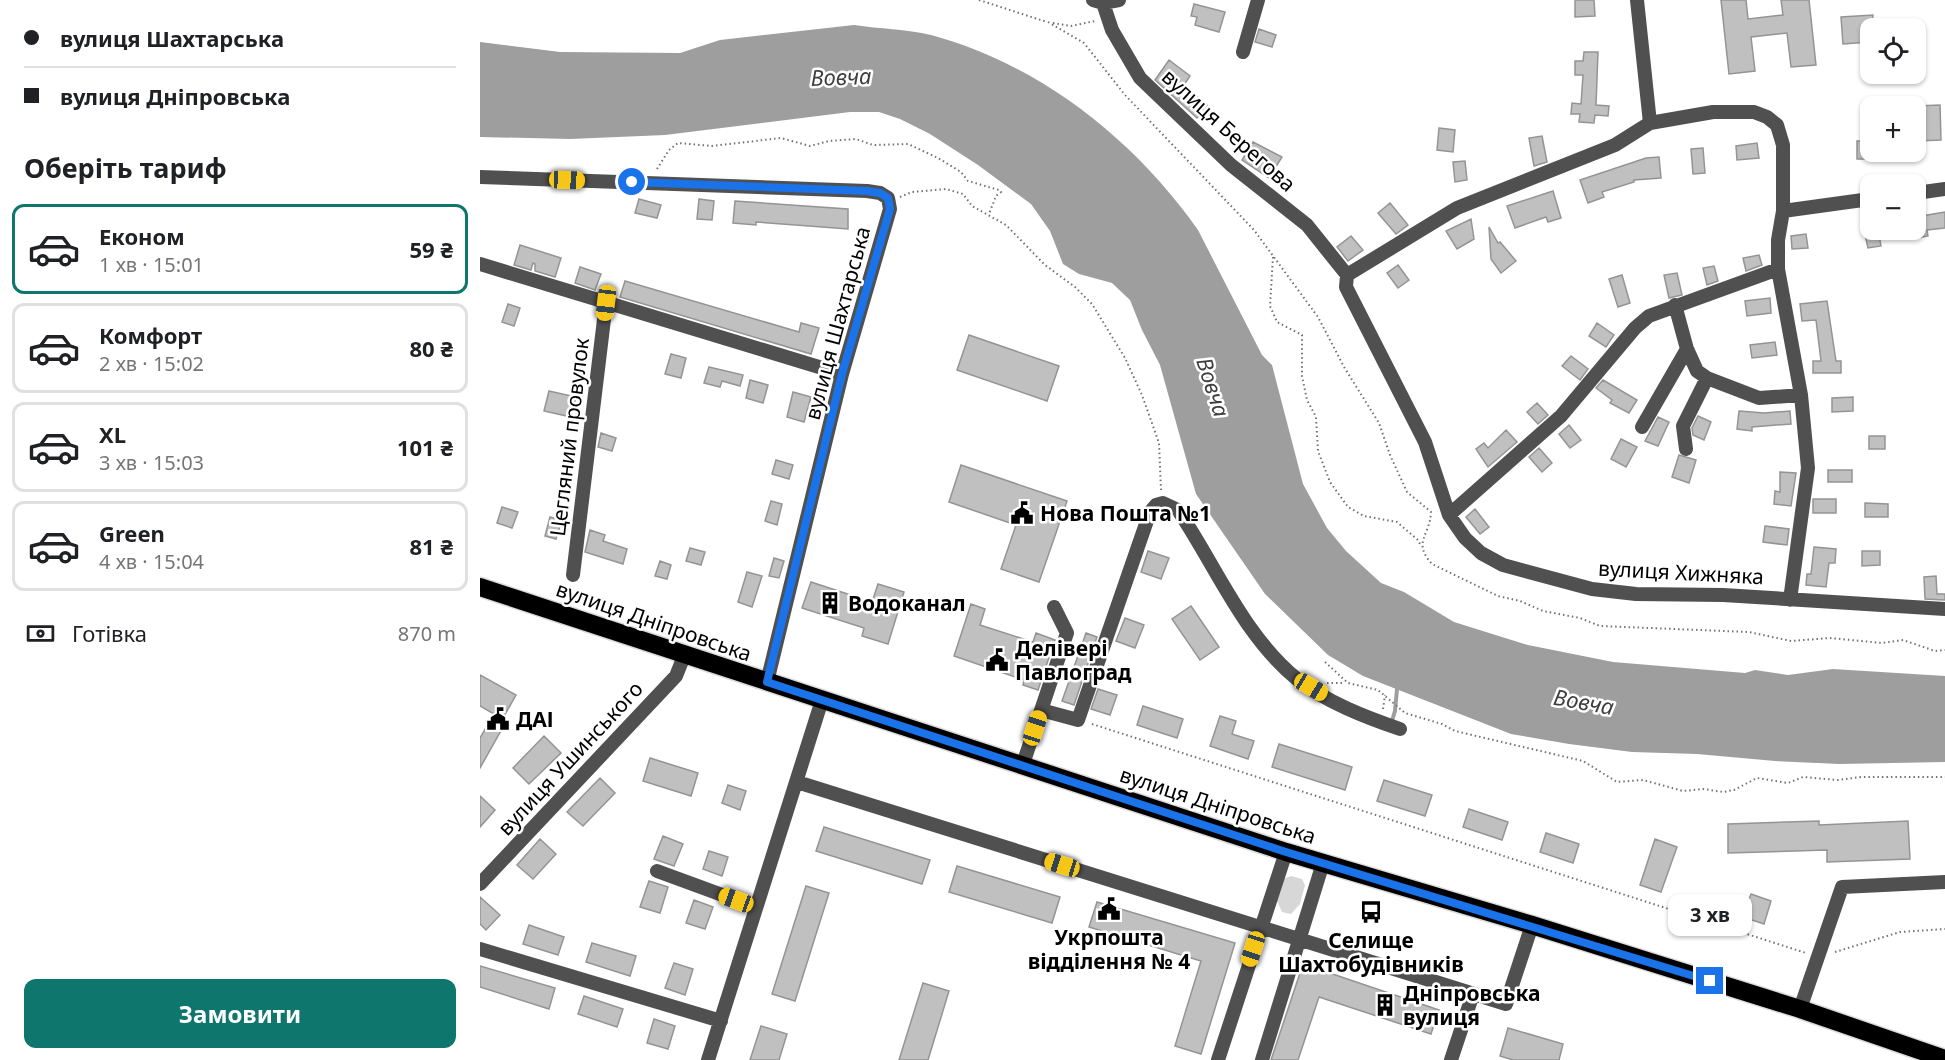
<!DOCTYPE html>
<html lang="uk">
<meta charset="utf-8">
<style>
body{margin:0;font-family:"Noto Sans",sans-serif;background:#f2f2f2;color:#202124;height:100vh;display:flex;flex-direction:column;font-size:22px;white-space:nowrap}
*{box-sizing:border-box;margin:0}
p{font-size:20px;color:#757577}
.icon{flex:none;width:33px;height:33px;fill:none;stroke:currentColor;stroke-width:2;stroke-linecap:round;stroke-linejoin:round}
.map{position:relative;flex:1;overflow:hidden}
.sheet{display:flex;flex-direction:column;background:#fff;width:480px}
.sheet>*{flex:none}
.banner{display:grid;align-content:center;height:132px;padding:0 24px;background:#fff}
.tools{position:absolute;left:1380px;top:18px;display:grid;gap:12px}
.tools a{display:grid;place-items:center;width:66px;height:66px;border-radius:12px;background:#fff;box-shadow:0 2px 4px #0004;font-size:30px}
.end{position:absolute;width:27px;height:27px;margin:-14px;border:8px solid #1a73e8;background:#fff;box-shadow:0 0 0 3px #fff}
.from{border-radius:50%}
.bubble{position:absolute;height:42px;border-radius:12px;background:#fff;box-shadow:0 2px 4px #0004;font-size:20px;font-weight:700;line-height:42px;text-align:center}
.car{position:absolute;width:18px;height:36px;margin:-18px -9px;border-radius:8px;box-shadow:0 0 4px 2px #0007;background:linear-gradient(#f5c518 24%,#345 0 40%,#f5c518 0 76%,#345 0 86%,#f5c518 0)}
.banner b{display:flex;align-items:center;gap:21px;height:57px;font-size:22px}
.banner b+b{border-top:2px solid #e0e0e0}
.banner i{width:15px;height:15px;background:#202124}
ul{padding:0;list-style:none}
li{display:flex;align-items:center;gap:18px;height:90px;margin:0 12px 9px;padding:0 12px;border:3px solid #e0e0e0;border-radius:12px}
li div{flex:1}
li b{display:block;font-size:22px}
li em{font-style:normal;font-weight:700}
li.on{border-color:#0f766e}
li>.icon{width:54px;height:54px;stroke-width:1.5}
h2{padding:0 24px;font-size:27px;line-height:72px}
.pay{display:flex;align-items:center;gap:15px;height:66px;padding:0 24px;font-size:22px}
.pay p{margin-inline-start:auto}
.action{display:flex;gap:12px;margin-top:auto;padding:12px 24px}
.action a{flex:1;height:69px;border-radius:12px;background:#0f766e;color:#fff;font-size:24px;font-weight:700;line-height:69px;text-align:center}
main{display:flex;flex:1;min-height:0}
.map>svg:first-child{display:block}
</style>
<main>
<section class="sheet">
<div class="banner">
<b><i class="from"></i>вулиця Шахтарська</b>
<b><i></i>вулиця Дніпровська</b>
</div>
<h2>Оберіть тариф</h2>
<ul>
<li class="on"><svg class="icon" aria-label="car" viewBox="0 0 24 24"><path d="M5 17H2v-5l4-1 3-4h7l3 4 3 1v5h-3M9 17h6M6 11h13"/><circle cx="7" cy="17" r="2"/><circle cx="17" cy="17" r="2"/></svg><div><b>Економ</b><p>1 хв · 15:01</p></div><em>59 ₴</em></li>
<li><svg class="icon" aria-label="car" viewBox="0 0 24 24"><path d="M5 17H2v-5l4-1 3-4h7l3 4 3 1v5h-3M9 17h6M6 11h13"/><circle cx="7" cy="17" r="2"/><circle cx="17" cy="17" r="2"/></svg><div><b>Комфорт</b><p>2 хв · 15:02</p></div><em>80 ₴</em></li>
<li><svg class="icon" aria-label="car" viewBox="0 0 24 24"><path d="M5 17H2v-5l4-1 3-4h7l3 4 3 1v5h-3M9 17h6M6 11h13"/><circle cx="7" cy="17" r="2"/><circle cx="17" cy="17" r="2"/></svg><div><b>XL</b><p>3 хв · 15:03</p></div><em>101 ₴</em></li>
<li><svg class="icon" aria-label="car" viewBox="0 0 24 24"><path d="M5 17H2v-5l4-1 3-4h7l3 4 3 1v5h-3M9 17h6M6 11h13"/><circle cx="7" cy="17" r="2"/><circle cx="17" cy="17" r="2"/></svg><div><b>Green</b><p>4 хв · 15:04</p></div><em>81 ₴</em></li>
</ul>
<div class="pay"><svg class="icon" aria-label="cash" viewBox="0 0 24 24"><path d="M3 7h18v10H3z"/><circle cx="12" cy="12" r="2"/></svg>Готівка<p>870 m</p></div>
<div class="action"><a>Замовити</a></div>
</section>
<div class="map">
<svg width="1465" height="1060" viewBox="0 0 1465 1060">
<rect width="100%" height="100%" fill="#fff"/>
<!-- green -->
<path fill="#d7d7d7" d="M811,876L822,879L825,885L820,904L811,914L802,912L797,901L803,879Z"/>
<!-- water -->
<path fill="#9e9e9e" d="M374,25C400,29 426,29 451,35C559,64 654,139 718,230L782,355L792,365L823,484L847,528L866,551L901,583L924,592L974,622L1048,645L1133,662L1265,673L1275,670L1308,675L1353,669L1465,676V762L1359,764L1295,761L1217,754L1152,752L1089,744L1031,734L883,676L848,655L785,594L716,494L680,365L662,330L650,300L632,283L599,274L583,264L570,231L551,204L498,165L450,134L420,119L399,112H370L185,135L90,139L0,137V42L80,52L200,53L240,40Z"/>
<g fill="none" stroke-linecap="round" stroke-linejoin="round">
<!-- stream -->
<path stroke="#9e9e9e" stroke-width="4" d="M912,721L915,711L917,689"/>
</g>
<!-- building -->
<path fill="#c0c0c0" stroke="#949494" stroke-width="1.5" d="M1095,0H1114L1115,16L1095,17Z
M1241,0H1266L1268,19L1303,15L1301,0H1329L1336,65L1311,67L1307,33L1271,37L1275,71L1249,74Z
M714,4L745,12L739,32L715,25L717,17L711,16Z
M1393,15L1390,42L1363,44L1361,17Z
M779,29L796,35L792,47L775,42Z
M1104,52H1118L1116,105L1129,106L1128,116L1115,115L1114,123L1099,122L1100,114H1091L1092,103L1101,104L1103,75H1095V61H1103Z
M689,60L710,76L704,85L728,106L717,118L675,80Z
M1460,105L1461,140L1438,141L1436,106Z
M959,128L975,130L973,152L957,150Z
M1062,136L1067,162L1054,166L1049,138Z
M1377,141H1388V159H1377Z
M773,142L802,157L789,178L762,160Z
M1277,143L1279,158L1257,160L1256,146Z
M1223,148L1225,173L1213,174L1211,149Z
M1179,157L1181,178L1154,180V182L1122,192L1124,197L1108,203L1100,180L1166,158Z
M985,161L987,180L975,182L973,162Z
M1073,191L1081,218L1068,222L1066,217L1035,228L1027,206Z
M159,199L181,205L177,218L155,213Z
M219,199L234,201L232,220L217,219Z
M255,201L368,209V229L276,222V225L253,223Z
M910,203L928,225L916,234L898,213Z
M1465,212V228L1447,230L1448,236L1436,238V217Z
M991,219L994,239L977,249L966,231Z
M1009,227L1018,243L1020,242L1036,261L1021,273L1011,259Z
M1384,230H1398L1401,246L1388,248Z
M1326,234L1328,248L1312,249L1311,236Z
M871,236L883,250L868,261L857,247Z
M40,245L81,258L75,277L55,271V264L53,263L51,270L34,265Z
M1279,255L1282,265L1266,271L1263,258Z
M918,265L929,280L918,288L907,273Z
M1234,266L1238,281L1227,285L1223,268Z
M100,267L121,274L115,290L95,283Z
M1197,273L1202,295L1189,298L1184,275Z
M1142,275L1150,303L1138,307L1129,279Z
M145,281L319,332L321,323L339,328L331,354L140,297Z
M1290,298L1291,313L1267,316L1265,301Z
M1347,301L1356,361H1361V373H1333V361H1341L1336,320L1322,321L1320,304Z
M28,304L40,308L34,326L22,322Z
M1117,323L1134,335L1126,347L1109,336Z
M489,335L579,366L567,401L477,370Z
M1295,342L1297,355L1272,358L1270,345Z
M191,354L206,358L201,378L185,374Z
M1091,356L1108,369L1100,380L1082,366Z
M229,367L263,375L260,386L242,381L240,387L224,383Z
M270,380L288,385L283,403L266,398Z
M1123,380L1157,400L1149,413L1130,403L1132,400L1116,388Z
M69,391L96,397L91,417L64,411Z
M313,392L331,397L324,422L307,417Z
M1373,397V411L1352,412V398Z
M1057,403L1068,415L1058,424L1047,412Z
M1259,411L1284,413L1310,411L1311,424L1272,427V431L1257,429Z
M1218,416L1231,422L1224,440L1213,435L1212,428Z
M1178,417L1189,422L1178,446L1165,441Z
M1089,425L1101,440L1090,448L1079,434Z
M1026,430L1037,442L1008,467L996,449L1004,443L1008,448Z
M121,433L136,438L132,451L118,447Z
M1389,436H1405V449H1389Z
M1141,439L1157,447L1146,467L1131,459Z
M1059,448L1072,463L1062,472L1049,457Z
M1199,455L1216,460L1209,483L1192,477Z
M296,460L313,465L309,479L292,474Z
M481,465L587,501L559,582L521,569L536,525L469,502Z
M1348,470H1372V482H1348Z
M1300,472L1316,473L1311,506L1294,504L1295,491L1300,492Z
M1333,499H1356V513H1333Z
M291,501L302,504L297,525L285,521Z
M1385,503L1408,504V517H1385Z
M22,507L38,512L32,528L17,523Z
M995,509L1009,527L1000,534L986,517Z
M70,517L82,520L76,539L65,536Z
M1285,526L1309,529L1307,545L1283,542Z
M110,530L125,535L123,541L147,549L143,564L105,552Z
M1334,547L1356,549L1355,563H1349L1346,587L1326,585L1327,574H1331Z
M210,548L225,552L221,565L206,561Z
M668,551L689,558L681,579L661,572Z
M1382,551H1400V565L1382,566Z
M294,558L304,561L299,578L289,576Z
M180,561L191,565L187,579L175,576Z
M267,572L282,576L272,607L258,602Z
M1456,576L1457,594H1465V600L1445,599L1444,577Z
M331,582L392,602L398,584L424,592L408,644L382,636L384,628L322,608Z
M491,604L505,609L500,625L553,642L556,633L575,640L558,690L543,685L544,680L474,656Z
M711,606L739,647L720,660L692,619Z
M645,618L664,625L655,648L636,641Z
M606,633L617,637L594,705L582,701Z
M0,675L36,695L23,718L27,720L0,768V738L14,714L0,706Z
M618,689L637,695L630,715L611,709Z
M663,706L703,719L697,738L657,725Z
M740,716L756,721L752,734L774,741L768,759L730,746Z
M64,736L81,753L49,784L33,768Z
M799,744L872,767L865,790L792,767Z
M170,758L218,773L211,796L163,781Z
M120,778L135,793L103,826L87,812Z
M904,780L952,795L945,816L897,801Z
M248,785L266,791L260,810L242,803Z
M0,796L15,810L0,827Z
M989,809L1028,822L1022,840L983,827Z
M1339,821V825L1428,821L1430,859L1347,862V850L1248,853V824Z
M344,827L450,860L442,884L336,851Z
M1066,833L1099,844L1093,863L1060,852Z
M183,836L203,844L194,866L174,859Z
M60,839L76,854L53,879L37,865Z
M1175,839L1197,847L1181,892L1160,885Z
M229,851L248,857L242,876L223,869Z
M477,866L580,897L572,923L469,892Z
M169,881L188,887L180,913L160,907Z
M326,886L349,893L315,1001L292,994Z
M1271,894L1291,901L1284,924L1263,917Z
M0,897L20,915L6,930L0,924Z
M214,900L233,907L225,929L206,923Z
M617,902L755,943L721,1054L695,1046L721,961L609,927Z
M49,925L84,937L78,955L43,944Z
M112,943L156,956L150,976L106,962Z
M194,963L213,969L205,995L185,988Z
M823,964L959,1010L951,1034L839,997L818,1060H791Z
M0,966L75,988L69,1009L0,987Z
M443,983L469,991L448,1060H419Z
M104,996L143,1009L137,1027L98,1014Z
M174,1019L195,1026L188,1049L167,1043Z
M281,1026L307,1034L299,1060H270Z
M1028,1028L1083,1044L1079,1060H1033L1020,1056Z"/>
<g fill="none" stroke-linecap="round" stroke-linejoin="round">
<!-- highway casing -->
<g stroke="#dbdbdb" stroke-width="21">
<path id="highway" d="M0,587L806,852L1052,925L1320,1009L1465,1059"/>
</g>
<!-- path -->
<path stroke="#727272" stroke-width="2" stroke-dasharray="1.5 3" stroke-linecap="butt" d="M499,0L567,22
M568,22L604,43L645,95L774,230L838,317L864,367L899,423L910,455L927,492L951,512C950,536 932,542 952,564L1018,596L1040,601L1063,611L1100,618L1120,626L1269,632L1311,641L1350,638L1402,643L1423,640L1455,651L1465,650
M573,23L591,26L615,21
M177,169L189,150L198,143L232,146L301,138L330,146L349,141L376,139L393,145L428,144L458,158L481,172L488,181L519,190L521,192L516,196L509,214
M420,197L432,192L466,189L483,194L492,206L526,225L565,265L595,287L612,304L645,358L662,395L679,443L681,490
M793,257L790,306L797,322L822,335V376L827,400L836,417L838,451L850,482L868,507L884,516L917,522L938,540L941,546
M845,662L868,683L898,690L925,713L962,724L975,731L1103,761L1137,782L1163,780L1203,791L1223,789L1243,792L1254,790L1277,778L1308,783L1323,777L1358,780L1381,777H1465
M847,683H865
M903,709L905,695
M612,724L1326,953
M1355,952L1420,932L1465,929"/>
<!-- minor -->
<path stroke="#505050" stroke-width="14" d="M613,0L623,3L639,0
M1157,0L1170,123
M623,3L632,30L660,78L751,165L827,225L867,275
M763,52L778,0
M0,177L387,191L400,193L408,198L410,209L362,374L287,682
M1436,193L1465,189
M1303,211L1298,240V269L1321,395L1328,468L1310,600
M0,264L362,374
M867,275L866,287L945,442L969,515L985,538L1001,553L1023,565L1112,589L1156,594L1243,595L1465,609
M867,275L977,208L1135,145L1170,123L1233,112H1274L1287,117L1297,125L1303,145V211L1390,199
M1195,305L1207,349L1217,371L1227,378L1279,398L1321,395
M1162,427L1207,349
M1206,449L1203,426L1227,378
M969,515L1081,416L1155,328L1169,316L1298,269
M93,575L126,303
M561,710L598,720L670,512L676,505L683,503L698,510C736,566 763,635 817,679C846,702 885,717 920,729
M543,764L587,633L574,607
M317,782L1026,1004L1052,925
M177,871L275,907
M0,884L196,676L204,656
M0,949L241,1021
M1320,1009L1362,887L1465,882
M228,1060L342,700
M738,1060L806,852
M782,1060L843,863
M971,1060L993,994"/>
<!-- highway -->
<use href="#highway" stroke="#000" stroke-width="18"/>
</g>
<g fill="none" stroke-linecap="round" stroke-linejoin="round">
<!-- route -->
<path stroke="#1a73e8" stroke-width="8" d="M152,182L387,191L400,193L408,198L410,209L362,374L287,682L806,852L1230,981"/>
</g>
<!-- icons -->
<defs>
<g id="civic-bare" transform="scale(1.8)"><path d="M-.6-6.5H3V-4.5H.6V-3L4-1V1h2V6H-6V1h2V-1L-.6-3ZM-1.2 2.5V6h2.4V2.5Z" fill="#000" stroke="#fff" stroke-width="2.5" paint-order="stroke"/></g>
<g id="building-bare" transform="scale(1.8)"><path d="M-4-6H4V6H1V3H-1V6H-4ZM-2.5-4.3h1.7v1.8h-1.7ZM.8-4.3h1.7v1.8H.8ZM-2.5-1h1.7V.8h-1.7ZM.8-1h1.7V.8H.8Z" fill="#000" stroke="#fff" stroke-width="2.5" paint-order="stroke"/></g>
<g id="bus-bare" transform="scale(1.8)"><path d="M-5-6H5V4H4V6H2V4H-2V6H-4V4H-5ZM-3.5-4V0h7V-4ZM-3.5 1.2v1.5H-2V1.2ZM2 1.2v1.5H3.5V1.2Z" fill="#000" stroke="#fff" stroke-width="2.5" paint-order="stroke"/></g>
</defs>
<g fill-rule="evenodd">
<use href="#civic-bare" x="542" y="513"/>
<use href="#building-bare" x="350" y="603"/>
<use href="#civic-bare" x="517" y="660"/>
<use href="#civic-bare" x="18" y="719"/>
<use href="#civic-bare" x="629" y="909"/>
<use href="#bus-bare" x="891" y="912"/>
<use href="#building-bare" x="905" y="1005"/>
</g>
<g text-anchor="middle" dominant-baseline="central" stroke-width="5" stroke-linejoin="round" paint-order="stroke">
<!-- street labels -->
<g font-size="21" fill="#000" stroke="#fff">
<text transform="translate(749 130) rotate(42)">вулиця Берегова</text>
<text transform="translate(357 323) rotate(-75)">вулиця Шахтарська</text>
<text transform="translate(89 437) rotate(-83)">Цегляний провулок</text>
<text transform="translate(1201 572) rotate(3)">вулиця Хижняка</text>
<text transform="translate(174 621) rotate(19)">вулиця Дніпровська</text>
<text transform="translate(90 758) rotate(-47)">вулиця Ушинського</text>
<text transform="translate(738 805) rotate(18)">вулиця Дніпровська</text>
</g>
<!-- poi labels -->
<g font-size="21" font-weight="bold" fill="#000" stroke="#fff" text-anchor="start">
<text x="560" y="513">Нова Пошта №1</text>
<text x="368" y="603">Водоканал</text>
<text x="535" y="648">Делівері<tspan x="535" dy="24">Павлоград</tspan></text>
<text x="36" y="719">ДАІ</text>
<text x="629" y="937" text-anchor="middle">Укрпошта<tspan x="629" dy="24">відділення № 4</tspan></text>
<text x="891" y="940" text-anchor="middle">Селище<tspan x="891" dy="24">Шахтобудівників</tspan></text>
<text x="923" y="993">Дніпровська<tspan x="923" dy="24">вулиця</tspan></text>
</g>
<!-- water labels -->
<g font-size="22" font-style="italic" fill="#3f3f3f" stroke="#fff">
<text transform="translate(361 76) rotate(-2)">Вовча</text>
<text transform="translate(734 387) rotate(72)">Вовча</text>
<text transform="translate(1104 701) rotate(10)">Вовча</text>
</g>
</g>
</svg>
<div class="tools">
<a><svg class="icon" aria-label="locate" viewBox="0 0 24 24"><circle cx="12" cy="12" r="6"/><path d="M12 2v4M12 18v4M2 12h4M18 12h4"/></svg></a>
<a>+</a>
<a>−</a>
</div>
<i class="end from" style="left:152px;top:182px"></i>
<i class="end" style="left:1230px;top:981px"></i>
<div class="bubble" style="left:1188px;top:894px;width:84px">3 хв</div>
<i class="car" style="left:87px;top:180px;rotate:92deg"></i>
<i class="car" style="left:126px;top:303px;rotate:187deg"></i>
<i class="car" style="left:831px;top:687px;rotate:121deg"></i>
<i class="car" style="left:555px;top:728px;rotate:18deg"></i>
<i class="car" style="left:582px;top:865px;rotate:287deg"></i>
<i class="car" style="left:256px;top:900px;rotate:290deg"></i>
<i class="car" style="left:773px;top:949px;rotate:198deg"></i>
</div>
</main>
